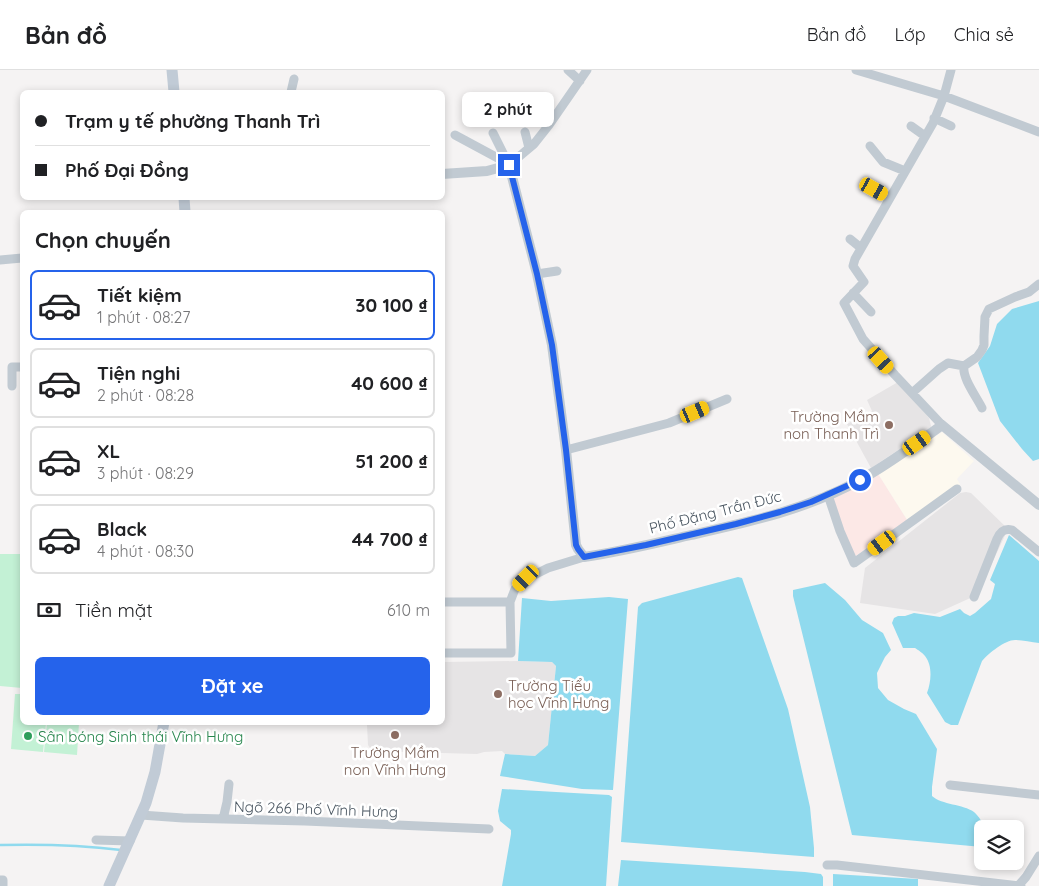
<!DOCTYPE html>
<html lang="vi">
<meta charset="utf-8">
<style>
body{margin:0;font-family:Quicksand,sans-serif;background:#f2f2f2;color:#202124;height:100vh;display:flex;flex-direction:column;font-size:19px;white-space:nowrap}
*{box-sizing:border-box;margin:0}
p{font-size:16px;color:#757577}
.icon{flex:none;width:28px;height:28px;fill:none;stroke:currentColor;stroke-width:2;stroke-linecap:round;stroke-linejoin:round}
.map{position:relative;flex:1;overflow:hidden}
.panel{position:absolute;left:20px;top:140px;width:425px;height:515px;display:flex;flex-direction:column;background:#fff;border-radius:8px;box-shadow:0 2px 8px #0003}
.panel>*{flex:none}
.guide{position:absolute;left:20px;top:20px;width:425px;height:110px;border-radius:8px;box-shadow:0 2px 8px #0003;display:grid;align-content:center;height:110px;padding:0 15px;background:#fff}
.tools{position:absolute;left:974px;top:750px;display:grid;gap:10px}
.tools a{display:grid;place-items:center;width:50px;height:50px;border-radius:8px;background:#fff;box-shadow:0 2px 8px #0003;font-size:25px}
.end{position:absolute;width:22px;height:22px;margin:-11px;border:6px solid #2563eb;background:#fff;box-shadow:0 0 0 2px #fff}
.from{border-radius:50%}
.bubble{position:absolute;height:35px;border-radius:8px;background:#fff;box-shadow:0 2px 8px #0003;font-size:16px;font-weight:700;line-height:35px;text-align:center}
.car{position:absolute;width:15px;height:30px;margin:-15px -8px;border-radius:6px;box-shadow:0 0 4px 1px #0007;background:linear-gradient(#f5c518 24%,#345 0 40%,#f5c518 0 76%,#345 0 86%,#f5c518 0)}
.guide b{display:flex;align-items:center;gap:18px;height:48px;font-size:19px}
.guide b+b{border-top:1px solid #e0e0e0}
.guide i{width:12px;height:12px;background:#202124}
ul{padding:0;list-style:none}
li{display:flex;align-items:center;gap:15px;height:70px;margin:0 10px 8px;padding:0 5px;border:2px solid #e0e0e0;border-radius:8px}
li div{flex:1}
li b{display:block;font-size:19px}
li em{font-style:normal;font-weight:700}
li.active{border-color:#2563eb}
li>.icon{width:45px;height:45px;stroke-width:1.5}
h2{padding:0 15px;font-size:22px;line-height:60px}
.pay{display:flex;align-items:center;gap:12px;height:55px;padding:0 15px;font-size:19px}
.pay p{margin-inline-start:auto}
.action{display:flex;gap:10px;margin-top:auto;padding:10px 15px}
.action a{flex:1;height:58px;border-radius:8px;background:#2563eb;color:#fff;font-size:20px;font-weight:700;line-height:58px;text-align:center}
header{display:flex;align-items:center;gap:30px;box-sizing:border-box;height:70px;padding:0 25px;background:#fff;border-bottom:1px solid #e0e0e0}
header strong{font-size:24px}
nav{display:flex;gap:28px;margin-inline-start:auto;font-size:18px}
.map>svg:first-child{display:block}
</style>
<header>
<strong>Bản đồ</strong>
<nav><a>Bản đồ</a><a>Lớp</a><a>Chia sẻ</a></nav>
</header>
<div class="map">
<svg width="1039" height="816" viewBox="0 0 1039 816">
<rect width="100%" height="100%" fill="#f5f3f3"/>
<!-- commercial -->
<path fill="#fdf9ef" d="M942,362L974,391L957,409L960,414L907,450L878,404Z"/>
<!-- education -->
<path fill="#e6e4e5" d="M898,312L929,348L931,356L930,359L871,398L847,354L872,341L867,330Z
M966,422L971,423L1008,459L977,525L935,544L860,533L865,498L960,423Z
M518,591L552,592L556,596L548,675L535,686L505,684L502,681L484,682L477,684L372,681L368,675L367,655L370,652H442L443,592Z"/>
<!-- medical -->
<path fill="#fce8e6" d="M878,404L907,450L854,487L832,427Z"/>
<!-- green -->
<path fill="#c3f1d5" d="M0,484H22V618L0,616Z
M15,624H22V652L46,653L43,682L11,679Z
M47,653H79L77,685L44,682Z"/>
<!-- water -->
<path fill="#90daee" d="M1039,231V389L1033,391L1022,379L1000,351L978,293L990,276L997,254L1012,239Z
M1009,465L1039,491V573C1031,572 1023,570 1015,570C1005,570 989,583 982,591L958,655H951L945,652L927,623C931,612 933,596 925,586C923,583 918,580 915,578H903L892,553L894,548L898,546H905L914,543L940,547L960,539L964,543L970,546L975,543L991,529L995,514L990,510Z
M738,507L742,508L788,639L810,737L814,778V787L621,772L638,537L642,533Z
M825,513L845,530L862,550L883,563L891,580L885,587L877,603L878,618L888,630L904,639L916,644L937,679L932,717V726C942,735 963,734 974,742C979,746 983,754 986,759H982V777L852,765L793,526V520Z
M609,527L628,529L613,720L582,719L500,706L505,684L535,686L548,675L556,596L552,592L518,591L522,528L551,531Z
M502,719L609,725L612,727L606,816H502L511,764V760L500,751L498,741Z
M621,790L805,802L821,804L823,807V816H618Z
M833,804L918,809V816H833Z"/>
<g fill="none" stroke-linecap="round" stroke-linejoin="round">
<!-- stream -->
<path stroke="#90daee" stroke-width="2.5" d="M0,775C40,774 81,775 121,780"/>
<!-- minor -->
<path stroke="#c1cad2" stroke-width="9" d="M568,0L580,11
M856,0L944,26L1039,62
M291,22L294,9
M934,48L951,56
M911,56L925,66
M525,62L529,78
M493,63L509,95L534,74L549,55L587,0
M455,65L507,93
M870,76L883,92L905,101
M874,119L890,128
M850,169L861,178
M0,190L22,188
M537,204L557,201
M853,223L871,242
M12,316V297H22
M912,323L939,299L948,293L964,296
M982,338C976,326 962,308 964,296L977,287L982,280L984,275V266L985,247L989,239L1015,227L1029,222L1039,214
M942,355L895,305L863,269L844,233L864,212L853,196L855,189L933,53L944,26L951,0
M566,380L669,353L727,329
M828,425L840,461L854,493L957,419
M974,527L997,469C1000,462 1004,458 1012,460L1039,482
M442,532H510
M442,583H511L510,532L515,519L526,509L548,498L584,487
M950,715L1039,725
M141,745L183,748L305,751L489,759
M223,749L227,732L229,714
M96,770L130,771
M827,795H837L1021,816
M0,810H3V816
M1018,816L1026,807L1039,786"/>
<!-- tertiary -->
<path stroke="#c1cad2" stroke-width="10" d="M442,104L487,101L509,95L537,204L552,275L566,380L576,475L578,479L584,487C620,482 656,473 691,465C749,452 808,439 860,410C889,394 916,374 942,355L1039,435"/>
<!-- secondary -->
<path stroke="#c1cbd6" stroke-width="11" d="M172,0L174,22
M184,128L185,142
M109,816L146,733L155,702L164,652"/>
</g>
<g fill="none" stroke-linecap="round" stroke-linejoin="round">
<!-- route -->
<path stroke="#2563eb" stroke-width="6" d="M509,95L537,204L552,275L566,380L576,475L578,479L584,487L646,475L736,454L780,442L811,432L860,410"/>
</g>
<!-- markers -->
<g fill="#8d6e63" stroke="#fff" stroke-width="2">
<circle cx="889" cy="355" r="5"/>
<circle cx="498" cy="624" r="5"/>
<circle cx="395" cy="665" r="5"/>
</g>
<circle fill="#2e9e5b" stroke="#fff" stroke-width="2" cx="28" cy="666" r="5"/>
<g text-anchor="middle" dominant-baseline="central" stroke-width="5" stroke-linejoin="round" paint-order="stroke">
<!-- education labels -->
<g font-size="15" fill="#785e54" stroke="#fff" text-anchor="end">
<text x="879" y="346">Trường Mầm<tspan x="879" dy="17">non Thanh Trì</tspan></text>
<text x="508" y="615" text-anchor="start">Trường Tiểu<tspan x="508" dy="17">học Vĩnh Hưng</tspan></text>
<text x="395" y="682" text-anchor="middle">Trường Mầm<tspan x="395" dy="17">non Vĩnh Hưng</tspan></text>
</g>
<!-- street labels -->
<g font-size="15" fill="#4a5661" stroke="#fff">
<text transform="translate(715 442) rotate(-14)">Phố Đặng Trần Đức</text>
<text transform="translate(316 739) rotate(2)">Ngõ 266 Phố Vĩnh Hưng</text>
</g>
<!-- leisure labels -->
<g font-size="15" fill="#27864d" stroke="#fff" text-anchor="start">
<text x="38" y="666">Sân bóng Sinh thái Vĩnh Hưng</text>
</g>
</g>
</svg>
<div class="tools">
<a><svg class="icon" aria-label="layers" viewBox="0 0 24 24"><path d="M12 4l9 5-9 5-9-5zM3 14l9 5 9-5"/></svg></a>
</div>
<i class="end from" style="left:860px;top:410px"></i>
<i class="end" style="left:509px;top:95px"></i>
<div class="bubble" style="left:462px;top:22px;width:92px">2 phút</div>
<i class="car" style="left:874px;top:119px;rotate:119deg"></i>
<i class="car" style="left:881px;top:290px;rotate:138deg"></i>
<i class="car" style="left:695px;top:342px;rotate:67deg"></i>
<i class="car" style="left:917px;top:373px;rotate:55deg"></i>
<i class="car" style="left:882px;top:473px;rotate:234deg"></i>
<i class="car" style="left:526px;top:508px;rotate:225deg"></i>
<div class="guide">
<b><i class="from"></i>Trạm y tế phường Thanh Trì</b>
<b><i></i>Phố Đại Đồng</b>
</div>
<section class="panel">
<h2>Chọn chuyến</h2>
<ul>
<li class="active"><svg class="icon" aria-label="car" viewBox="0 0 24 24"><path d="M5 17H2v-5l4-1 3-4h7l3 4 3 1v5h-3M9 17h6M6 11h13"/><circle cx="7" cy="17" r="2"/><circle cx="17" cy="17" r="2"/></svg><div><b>Tiết kiệm</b><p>1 phút · 08:27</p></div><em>30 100 ₫</em></li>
<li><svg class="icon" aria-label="car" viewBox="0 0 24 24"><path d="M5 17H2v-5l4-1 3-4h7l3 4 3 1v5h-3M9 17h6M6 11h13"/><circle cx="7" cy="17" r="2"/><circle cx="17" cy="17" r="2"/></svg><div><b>Tiện nghi</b><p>2 phút · 08:28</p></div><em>40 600 ₫</em></li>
<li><svg class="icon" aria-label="car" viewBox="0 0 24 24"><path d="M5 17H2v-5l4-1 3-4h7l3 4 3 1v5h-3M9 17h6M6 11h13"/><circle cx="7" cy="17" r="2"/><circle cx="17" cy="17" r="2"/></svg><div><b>XL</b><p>3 phút · 08:29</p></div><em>51 200 ₫</em></li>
<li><svg class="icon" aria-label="car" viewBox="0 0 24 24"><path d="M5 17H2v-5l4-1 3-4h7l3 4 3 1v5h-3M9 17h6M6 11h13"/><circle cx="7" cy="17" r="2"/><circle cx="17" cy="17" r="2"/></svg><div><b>Black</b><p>4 phút · 08:30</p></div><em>44 700 ₫</em></li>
</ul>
<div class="pay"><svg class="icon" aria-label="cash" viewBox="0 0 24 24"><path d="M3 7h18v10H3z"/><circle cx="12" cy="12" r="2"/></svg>Tiền mặt<p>610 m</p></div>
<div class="action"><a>Đặt xe</a></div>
</section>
</div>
